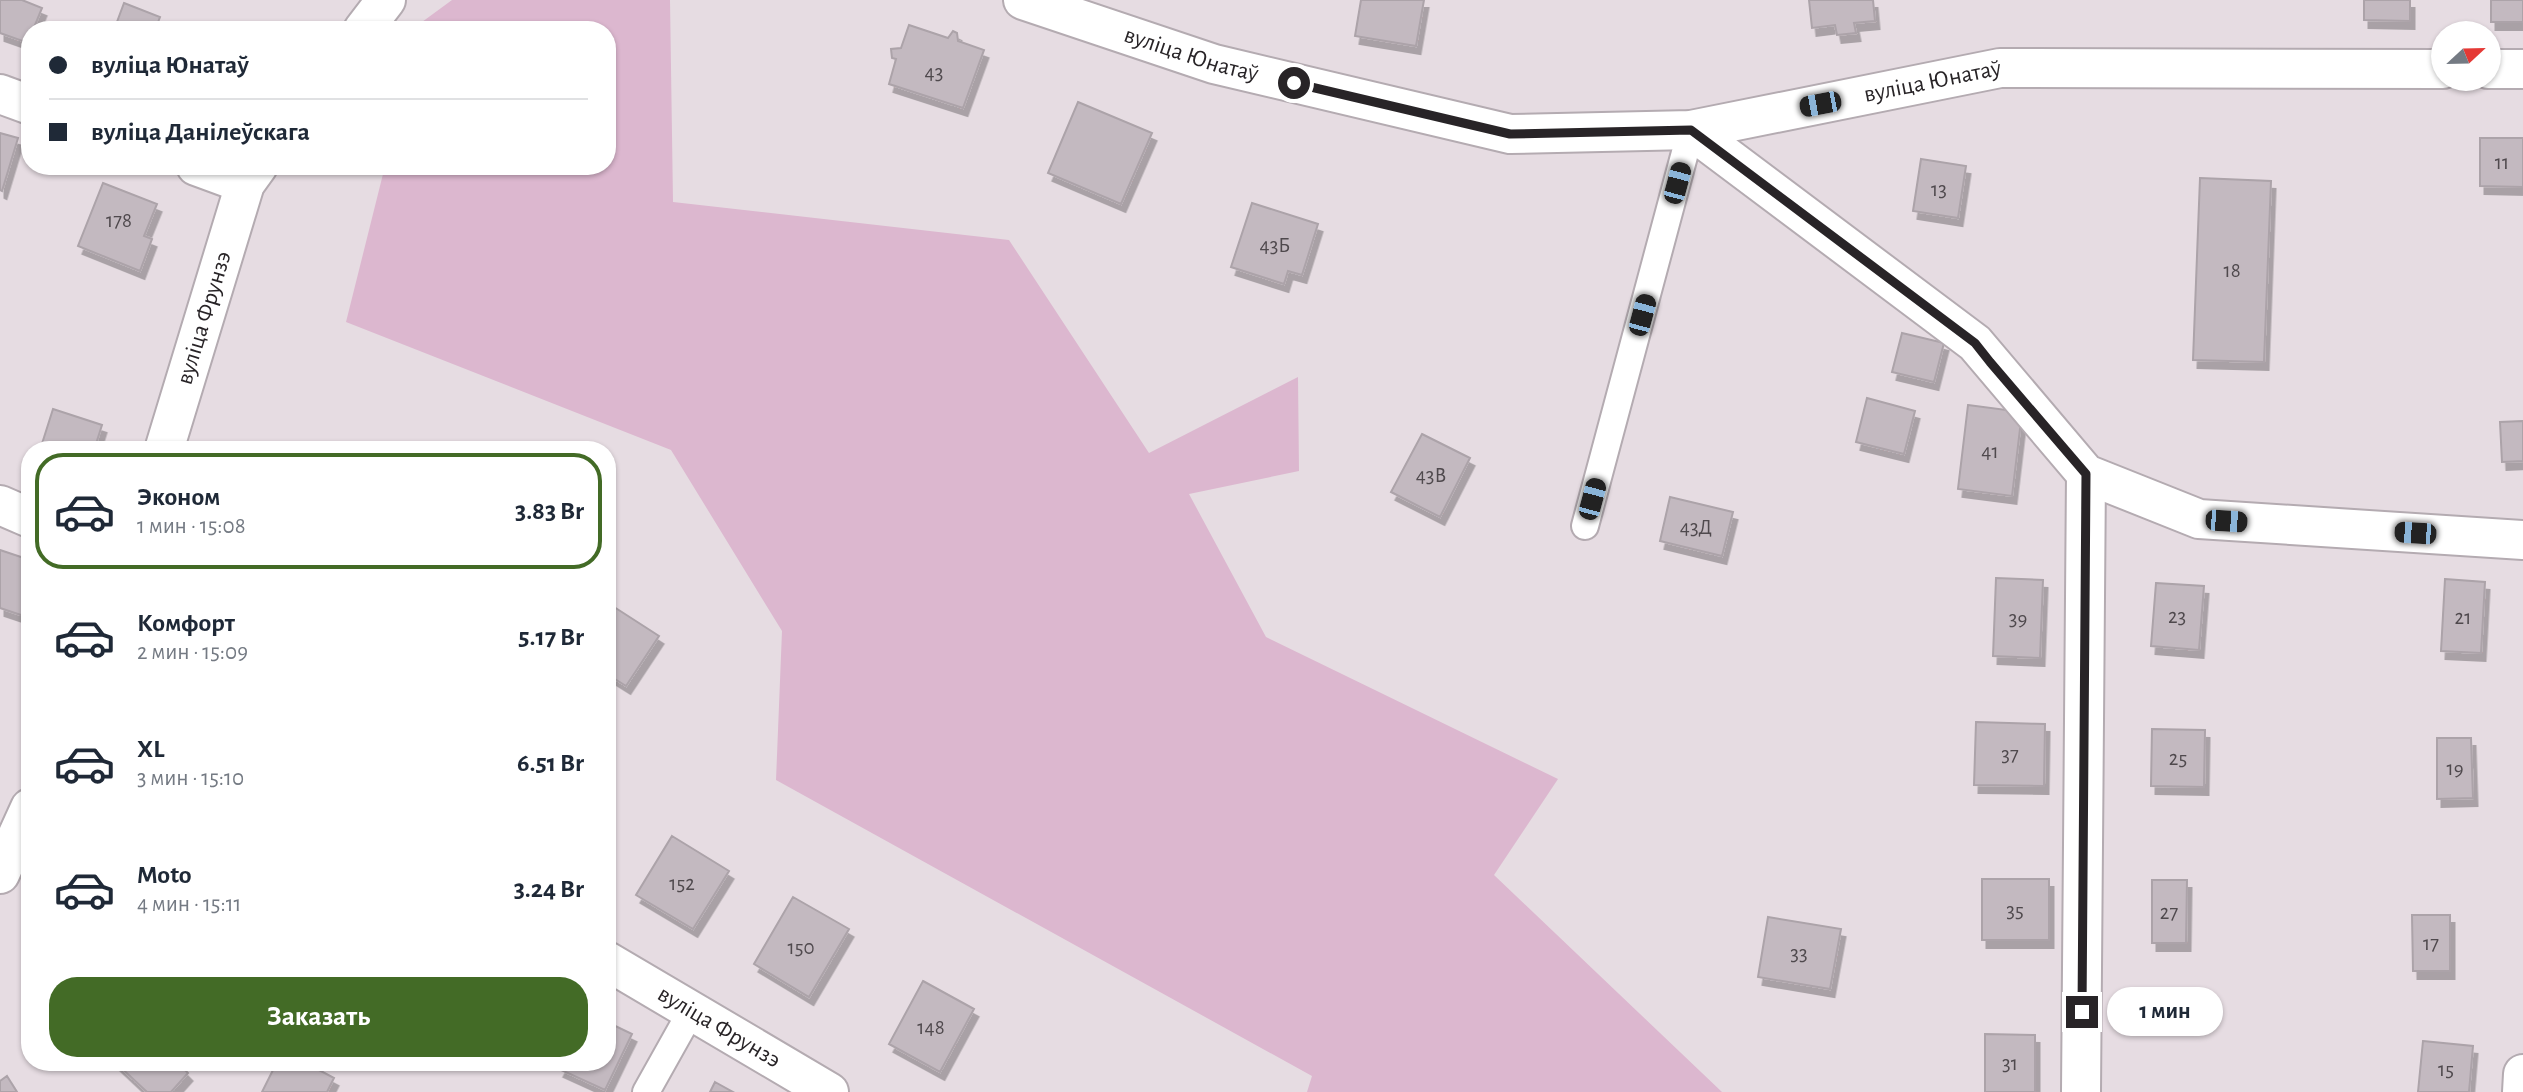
<!DOCTYPE html>
<html lang="ru">
<meta charset="utf-8">
<style>
body{margin:0;font-family:"Alegreya Sans",sans-serif;background:#f6f6f7;color:#1f2937;height:100vh;display:flex;flex-direction:column;font-size:26px;white-space:nowrap}
*{box-sizing:border-box;margin:0}
p{font-size:23px;color:#747a83}
.icon{flex:none;width:38px;height:38px;fill:none;stroke:currentColor;stroke-width:2;stroke-linecap:round;stroke-linejoin:round}
.map{position:relative;flex:1;overflow:hidden}
.panel{position:absolute;left:21px;top:441px;width:595px;height:630px;display:flex;flex-direction:column;background:#fff;border-radius:28px;box-shadow:0 2px 5px #0004}
.panel>*{flex:none}
.top-card{position:absolute;left:21px;top:21px;width:595px;height:154px;border-radius:28px;box-shadow:0 2px 5px #0004;display:grid;align-content:center;height:154px;padding:0 28px;background:#fff}
.needle{width:46px;rotate:68deg}
.fabs{position:absolute;left:2431px;top:21px;display:grid;gap:14px}
.fabs a{display:grid;place-items:center;width:70px;height:70px;border-radius:50%;background:#fff;box-shadow:0 2px 5px #0004;font-size:35px}
.end{position:absolute;width:32px;height:32px;margin:-16px;border:9px solid #282427;background:#fff;box-shadow:0 0 0 4px #fff}
.from{border-radius:50%}
.bubble{position:absolute;height:49px;border-radius:24px;background:#fff;box-shadow:0 2px 5px #0004;font-size:23px;font-weight:700;line-height:49px;text-align:center}
.car{position:absolute;width:21px;height:42px;margin:-21px -10px;border-radius:9px;box-shadow:0 0 5px 2px #0007;background:linear-gradient(#222 24%,#8ab4d8 0 40%,#222 0 76%,#8ab4d8 0 86%,#222 0)}
.top-card b{display:flex;align-items:center;gap:24px;height:66px;font-size:26px}
.top-card b+b{border-top:2px solid #e0e1e3}
.top-card i{width:18px;height:18px;background:#1f2937}
ul{padding:12px 0 0;list-style:none}
li{display:flex;align-items:center;gap:21px;height:116px;margin:0 14px 10px;padding:0 14px;border:4px solid transparent;border-radius:28px}
li div{flex:1}
li b{display:block;font-size:26px}
li em{font-style:normal;font-weight:700}
li.selected{border-color:#436b26}
li>.icon{width:63px;height:63px;stroke-width:1.5}
.button{display:flex;gap:14px;margin-top:auto;padding:14px 28px}
.button a{flex:1;height:80px;border-radius:28px;background:#436b26;color:#fff;font-size:28px;font-weight:700;line-height:80px;text-align:center}
.map>svg:first-child{display:block}
</style>
<div class="map">
<svg width="2523" height="1092" viewBox="0 0 2523 1092">
<defs>
<filter id="shadow"><feDropShadow dx="4.5" dy="8" stdDeviation="0" flood-color="#0004"/></filter>
</defs>
<rect width="100%" height="100%" fill="#e6dce2"/>
<!-- green -->
<path fill="#dcb7cf" d="M452,0H670L673,202L1009,240L1149,453L1298,377L1299,471L1189,494L1266,637L1558,779L1494,875L1722,1092H1307L1312,1076L776,780L782,631L671,450L346,322L385,166H607V30H420L422,22Z"/>
<!-- building -->
<path fill="#c3b9c0" stroke="#aca3a9" stroke-width="2" filter="url(#shadow)" d="M0,0H22L42,8L33,30H30L28,43L0,33Z
M1361,0H1424L1416,46L1355,36Z
M1809,0H1873L1875,21L1854,23L1856,33L1837,35L1835,25L1812,28Z
M2364,0H2410V21L2364,20Z
M2491,0H2523V22H2491Z
M124,3L160,17L155,30H114Z
M909,25L948,38L953,31L957,33L958,41L984,50L963,108L889,84L896,59L892,58L891,49L901,48Z
M1078,102L1152,133L1121,204L1048,173Z
M0,133L18,138L2,191L0,190Z
M2480,138H2523V187L2480,186Z
M1921,159L1966,166L1958,218L1913,211Z
M2200,178L2271,181L2264,362L2193,360Z
M103,183L157,204L144,236L152,239L140,271L78,246Z
M1252,203L1318,224L1302,275L1288,271L1284,284L1231,267Z
M1902,333L1944,343L1934,382L1892,372Z
M1867,398L1915,411L1904,454L1856,442Z
M1968,405L2022,412L2012,496L1958,489Z
M53,409L102,425L94,450H40Z
M2523,421V461L2502,462L2500,422Z
M1422,434L1470,458L1440,517L1391,492Z
M1670,497L1733,512L1722,556L1660,541Z
M0,550L30,560V618L0,608Z
M1996,578L2043,580L2040,658L1993,656Z
M2445,579L2485,582L2481,653L2441,651Z
M2156,583L2204,586L2199,650L2151,646Z
M611,605L659,636L626,686L607,674V610Z
M1976,722L2045,724L2044,786L1974,785Z
M2152,729L2205,730L2204,787L2151,786Z
M2437,738H2471L2473,798L2437,799Z
M672,836L729,871L693,929L636,895Z
M1982,879H2049V940H1982Z
M2152,880H2187L2186,943H2152Z
M793,897L849,929L809,997L754,964Z
M2412,915H2450V971H2413Z
M1768,917L1841,929L1830,989L1758,977Z
M923,981L974,1009L940,1072L889,1044Z
M607,1022L632,1034L605,1090L559,1069L563,1062H607Z
M1985,1034L2035,1035V1092H1985Z
M2423,1041L2473,1046L2469,1092H2418Z
M115,1062H177L188,1073L171,1092H147Z
M277,1062H304L334,1078L327,1092H262Z
M7,1076L17,1092H0V1081Z
M715,1082L733,1092H710Z"/>
<g fill="none" stroke-linecap="round" stroke-linejoin="round">
<!-- service casing -->
<g stroke="#b4abb1" stroke-width="30">
<path id="service" d="M1585,526L1691,130
M646,1092L692,1010"/>
</g>
<!-- minor casing -->
<g stroke="#b4abb1" stroke-width="42">
<g id="minor">
<path id="s1" d="M1023,0L1214,64L1510,134L1691,130L2000,68L2443,69"/>
<path d="M363,30L386,0"/>
<path d="M2488,69H2523"/>
<path d="M0,94L30,105"/>
<path d="M1691,130L1975,343L2086,474L2199,519L2523,540"/>
<path d="M196,166L245,184"/>
<path id="s2" d="M164,450L245,184L258,166"/>
<path d="M0,505L30,518"/>
<path d="M0,874L30,808"/>
<path id="s3" d="M607,961L829,1092"/>
<path d="M2081,1092L2086,474"/>
<path d="M2522,1092L2523,1074"/>
</g>
</g>
<!-- service -->
<use href="#service" stroke="#fff" stroke-width="26"/>
<!-- minor -->
<use href="#minor" stroke="#fff" stroke-width="38"/>
</g>
<g fill="none" stroke-linecap="round" stroke-linejoin="round">
<!-- route -->
<path stroke="#282427" stroke-width="9" d="M1294,83L1510,134L1691,130L1975,343L1990,362L2086,474L2082,1012"/>
</g>
<g text-anchor="middle" dominant-baseline="central" stroke-width="5" stroke-linejoin="round" paint-order="stroke">
<!-- number labels -->
<g font-size="21" fill="#4f494d">
<text x="934" y="72">43</text>
<text x="2502" y="162">11</text>
<text x="1939" y="189">13</text>
<text x="119" y="220">178</text>
<text x="1275" y="245">43Б</text>
<text x="2232" y="270">18</text>
<text x="1990" y="451">41</text>
<text x="1431" y="475">43В</text>
<text x="1696" y="527">43Д</text>
<text x="2177" y="616">23</text>
<text x="2463" y="617">21</text>
<text x="2018" y="618">39</text>
<text x="2010" y="754">37</text>
<text x="2178" y="758">25</text>
<text x="2455" y="768">19</text>
<text x="682" y="883">152</text>
<text x="2015" y="910">35</text>
<text x="2169" y="912">27</text>
<text x="2431" y="943">17</text>
<text x="801" y="947">150</text>
<text x="1799" y="953">33</text>
<text x="931" y="1027">148</text>
<text x="2010" y="1063">31</text>
<text x="2446" y="1069">15</text>
</g>
<!-- street labels -->
<g font-size="24" fill="#282427" stroke="#fff">
<text stroke="none"><textPath href="#s1" startOffset="177">вуліца Юнатаў</textPath></text>
<text stroke="none"><textPath href="#s1" startOffset="933">вуліца Юнатаў</textPath></text>
<text stroke="none"><textPath href="#s2" startOffset="138">вуліца Фрунзэ</textPath></text>
<text stroke="none"><textPath href="#s3" startOffset="130">вуліца Фрунзэ</textPath></text>
</g>
</g>
</svg>
<div class="fabs">
<a><svg class="needle" viewBox="-14 -14 28 28"><path d="M0-13l5 13h-10z" fill="#e53935"/><path d="M0 13l5-13h-10z" fill="#747a83"/></svg></a>
</div>
<i class="end from" style="left:1294px;top:83px"></i>
<i class="end" style="left:2082px;top:1012px"></i>
<div class="bubble" style="left:2107px;top:987px;width:116px">1 мин</div>
<i class="car" style="left:1820px;top:104px;rotate:259deg"></i>
<i class="car" style="left:1677px;top:183px;rotate:15deg"></i>
<i class="car" style="left:1642px;top:315px;rotate:15deg"></i>
<i class="car" style="left:1592px;top:499px;rotate:15deg"></i>
<i class="car" style="left:2226px;top:521px;rotate:94deg"></i>
<i class="car" style="left:2415px;top:533px;rotate:274deg"></i>
<div class="top-card">
<b><i class="from"></i>вуліца Юнатаў</b>
<b><i></i>вуліца Данілеўскага</b>
</div>
<section class="panel">
<ul>
<li class="selected"><svg class="icon" aria-label="car" viewBox="0 0 24 24"><path d="M5 17H2v-5l4-1 3-4h7l3 4 3 1v5h-3M9 17h6M6 11h13"/><circle cx="7" cy="17" r="2"/><circle cx="17" cy="17" r="2"/></svg><div><b>Эконом</b><p>1 мин · 15:08</p></div><em>3.83 Br</em></li>
<li><svg class="icon" aria-label="car" viewBox="0 0 24 24"><path d="M5 17H2v-5l4-1 3-4h7l3 4 3 1v5h-3M9 17h6M6 11h13"/><circle cx="7" cy="17" r="2"/><circle cx="17" cy="17" r="2"/></svg><div><b>Комфорт</b><p>2 мин · 15:09</p></div><em>5.17 Br</em></li>
<li><svg class="icon" aria-label="car" viewBox="0 0 24 24"><path d="M5 17H2v-5l4-1 3-4h7l3 4 3 1v5h-3M9 17h6M6 11h13"/><circle cx="7" cy="17" r="2"/><circle cx="17" cy="17" r="2"/></svg><div><b>XL</b><p>3 мин · 15:10</p></div><em>6.51 Br</em></li>
<li><svg class="icon" aria-label="car" viewBox="0 0 24 24"><path d="M5 17H2v-5l4-1 3-4h7l3 4 3 1v5h-3M9 17h6M6 11h13"/><circle cx="7" cy="17" r="2"/><circle cx="17" cy="17" r="2"/></svg><div><b>Moto</b><p>4 мин · 15:11</p></div><em>3.24 Br</em></li>
</ul>
<div class="button"><a>Заказать</a></div>
</section>
</div>
